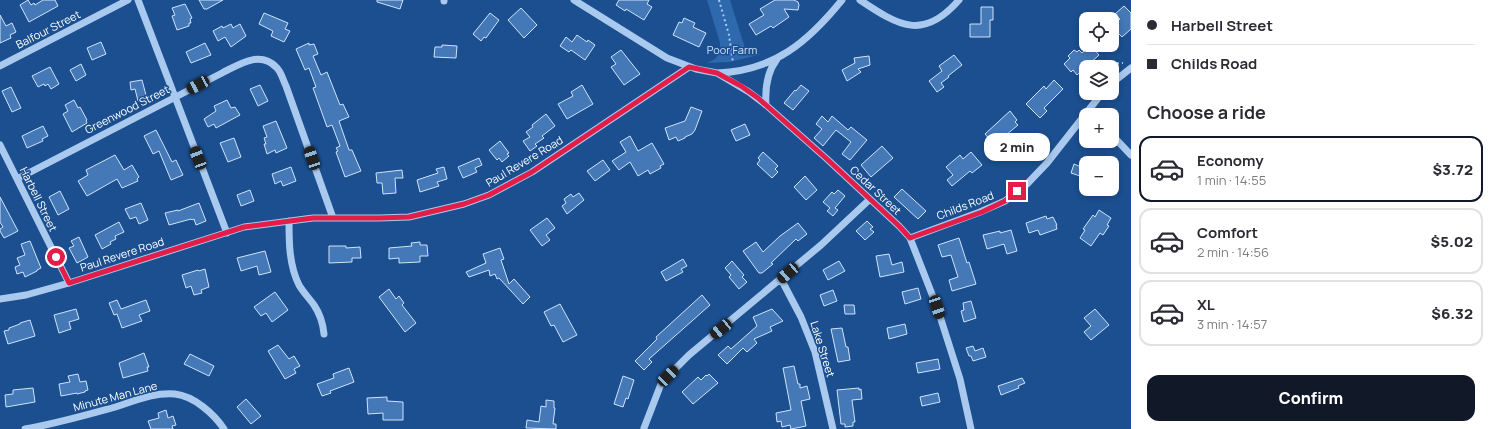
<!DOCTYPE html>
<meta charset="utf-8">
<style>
body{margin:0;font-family:Manrope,sans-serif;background:#f7f7f7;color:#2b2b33;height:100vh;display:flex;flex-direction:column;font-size:15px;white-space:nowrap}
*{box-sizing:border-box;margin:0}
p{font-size:13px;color:#7c7c81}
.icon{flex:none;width:22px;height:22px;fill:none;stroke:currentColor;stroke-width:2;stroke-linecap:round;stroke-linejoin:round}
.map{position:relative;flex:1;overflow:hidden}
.side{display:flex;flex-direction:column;background:#fff;width:360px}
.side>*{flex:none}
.top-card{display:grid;align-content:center;height:88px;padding:0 16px;background:#fff}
.fabs{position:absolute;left:1079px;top:12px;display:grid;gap:8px}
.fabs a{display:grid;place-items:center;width:40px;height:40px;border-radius:8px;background:#fff;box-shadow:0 2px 6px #0003;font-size:20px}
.end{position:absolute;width:18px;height:18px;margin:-9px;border:5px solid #e11d48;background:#fff;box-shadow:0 0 0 2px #fff}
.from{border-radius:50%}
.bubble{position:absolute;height:28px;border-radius:12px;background:#fff;box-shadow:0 2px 6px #0003;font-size:13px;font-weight:800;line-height:28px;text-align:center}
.car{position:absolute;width:12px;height:24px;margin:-12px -6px;border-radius:5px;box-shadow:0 0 3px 1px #0007;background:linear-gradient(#222 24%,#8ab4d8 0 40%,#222 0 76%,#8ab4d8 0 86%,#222 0)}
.top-card b{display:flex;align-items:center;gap:14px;height:38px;font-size:15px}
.top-card b+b{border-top:1px solid #e1e1e2}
.top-card i{width:10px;height:10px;background:#2b2b33}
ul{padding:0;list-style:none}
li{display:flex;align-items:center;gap:12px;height:66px;margin:0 8px 6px;padding:0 8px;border:2px solid #e1e1e2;border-radius:12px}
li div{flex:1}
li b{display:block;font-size:15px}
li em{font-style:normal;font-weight:800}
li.current{border-color:#111827}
li>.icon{width:36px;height:36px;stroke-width:1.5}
h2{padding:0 16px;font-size:18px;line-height:48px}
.primary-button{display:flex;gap:8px;margin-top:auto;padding:8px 16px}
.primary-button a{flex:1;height:46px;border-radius:12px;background:#111827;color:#fff;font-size:16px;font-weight:800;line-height:46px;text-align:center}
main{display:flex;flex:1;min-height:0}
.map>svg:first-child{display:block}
</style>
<main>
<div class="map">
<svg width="1131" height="429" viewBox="0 0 1131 429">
<rect width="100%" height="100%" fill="#1b4f8f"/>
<!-- green -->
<path fill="#2e69ad" d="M707,0H730L745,48L755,54H762L730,62L706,63C717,60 721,54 720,43Z"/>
<!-- building -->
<path fill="#4478b7" stroke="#cfe3fa" d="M28,0L31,5L34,3L35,5L43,0H55L58,6L29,22L20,5Z
M199,0H223L207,9H204Z
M377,0H403L400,9L377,2Z
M619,0H649L647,4L652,7L644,20L626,9L625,11L616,5Z
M775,0H794L798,2L799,5L798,10L784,9L789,17L773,28L771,26L756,35L749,24L764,15L760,9Z
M185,4L192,18L190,19L191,23H189V26L177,30L172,16L175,15L172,8Z
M1124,6L1131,13V29L1122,37L1112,27L1120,19L1115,14Z
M981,7H993V20H990V37H970V24H981Z
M521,8L537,25L524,38L508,20Z
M264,13L288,23L285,29L290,31L284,42L271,36L273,31L259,24Z
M490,13L499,20L486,38L484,37L481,41L473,34Z
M0,15L6,26L12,23L16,32L10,35L11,38L0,43Z
M684,18L695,23L693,27L706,33L699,47L673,35L679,22L682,23Z
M231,24L233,28L240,24L246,36L231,47L225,37L218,41L213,31L222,26L223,28Z
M577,35L587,42L588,40L595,45L585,60L571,50L569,52L560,46L566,37L572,42Z
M101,42L106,54L92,60L87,48Z
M205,43L211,55L191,63L186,52Z
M309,43V45L314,44L318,54L313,56L321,75L327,72L340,105L343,104L349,117L339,121L349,150H352L361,171L345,177L336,152L338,151L336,148L340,146L332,125L327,127L313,88L316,87L309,68L305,70L296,49Z
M442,45L457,46L456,58L434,57L435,47H442Z
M1090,45L1099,55L1077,75L1073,70L1071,72L1064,64L1070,58L1068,56L1074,50L1077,52L1079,50L1082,53Z
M621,50L640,74L624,85L611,67L616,64L611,57Z
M954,55L962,65L948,76L949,77L941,83L944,87L937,92L929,81L942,71L939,66Z
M869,56L870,65L858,69L861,72L847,81L842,70L855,63L854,58Z
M81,64L86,75L76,81L70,70Z
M50,67L59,84L51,89L48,84L45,86L44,84L38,87L32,76Z
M142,80L147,99L138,101L135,89L131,90L130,82Z
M1054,80L1063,89L1044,108L1047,111L1040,118L1026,104L1044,86L1046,89Z
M260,85L268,101L258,106L250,89Z
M582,85L593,104L567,119L558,104L573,96L571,92Z
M801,85L809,91L793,110L784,103L795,90L796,91Z
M11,87L21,108L12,112L2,91Z
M74,100L78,108L80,107L87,120L86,121L87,123L72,132L63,114L68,111L65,105Z
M227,100L231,108L235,107L240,115L216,128L214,124L208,127L204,119L216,111L214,106Z
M691,107L702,111L695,130L692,134L685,137V138L678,141L676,137L669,140L665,128L685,121Z
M1010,111L1017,120L1015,122L1018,125L994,145L985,134Z
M546,114L555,126L542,136L544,138L535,144L537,146L530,151L523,141L530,137L526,132L533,127L532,125Z
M822,116L828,122L832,116L848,130L851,127L867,140L850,160L842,154L851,142L836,130L823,146L814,138L822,129L816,124Z
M276,121L287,148L276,153L275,150L267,154L264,144H266L264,138L267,137L263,126Z
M745,124L750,135L736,141L731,130Z
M43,126L48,136L42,139L43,141L27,148L22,136Z
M156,130L172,162L176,160L183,175L171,180L159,151L153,154L144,136Z
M630,136L638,151L652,143L664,164L660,166L661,168L650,174L648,170L638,176L630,162L619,170L612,161L626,152L620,142Z
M234,138L241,157L228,162L220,143Z
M500,141L509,153L507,154L509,156L502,162L499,158L497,160L489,150Z
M882,146L893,158L871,177L861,165Z
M763,152L778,166L775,169L778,172L772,178L757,164L760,160L758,158Z
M971,152L982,165L972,173L970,171L952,186L947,180L953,175L946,167L960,155L963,159Z
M115,155L124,170L132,165L139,177L137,179L138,181L122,188L117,179L87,196L78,181L88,175L86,170Z
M479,158L482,165L475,168L477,172L463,178L458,167Z
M603,160L610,170L595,181L587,171Z
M1074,164L1086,169V178L1071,173Z
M291,167L296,181L283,186L281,181L275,184L272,174Z
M444,167L447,179L437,182L439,186L420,192L417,180L438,173L436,169Z
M402,170L403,178H395L396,193L383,194L382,183H377L376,173Z
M805,176L817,190L806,200L794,187Z
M902,189L926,211L918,219L894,197Z
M250,190L254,201L241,206L237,195Z
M838,190L845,196L835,208L838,210L833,216L827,211L830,208L823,202L832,192L834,194Z
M60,191L69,209L58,215L49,197Z
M579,193L584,200L567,214L562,206L566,203L564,199L571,194L573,197Z
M0,197L18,231L4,238L0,231V229L3,227L0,222Z
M141,203L148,220L139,224L136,217L130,219L125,209Z
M199,203L206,221L196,225L194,219L192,220L191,219L169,225L165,213L178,210V211Z
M1099,210L1111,218L1107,225L1109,226L1103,235L1100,233L1091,246L1080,238L1085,230L1083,229L1093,215L1095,217Z
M1046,216L1047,219L1053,217L1057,225H1056L1057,229L1040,235L1038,230L1029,233L1026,223Z
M547,218L555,228L546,235L550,240L542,246L530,230Z
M867,221L873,227L870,229L874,232L865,240L856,231Z
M119,222L124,232L115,236L116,239L110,242L111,244L102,249L95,235Z
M798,223L807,234L798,241L796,239L771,263L773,264L762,273H759L743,251L756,242L763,252L780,236Z
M1011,230L1017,251L1007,254L1004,244L987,249L983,235L1000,231V233Z
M79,237L88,257L77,263L69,248L74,246L71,241Z
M959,238L967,263L969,262L976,284L952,291L949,280L958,277L951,255L942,257L938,245Z
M30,241L41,268L37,270V271L25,277L23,272L17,274L15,267L20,265L17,258L25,255L21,244Z
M420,242V245H427L428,256H420V262L399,263V258L389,259V248L412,246L411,243Z
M329,246H346V248L360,247L361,258H352V262L329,263Z
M500,248L504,259L501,260L509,284L514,279L530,297L523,304L499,278L497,279L495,274L490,276L489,270L469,277L466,272L486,263L483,254Z
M265,251L271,272L259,275L257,266L241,271L237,258Z
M889,254L892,265L902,262L904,272L880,277L876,256Z
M683,259L687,266L681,269L683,272L666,281L661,272Z
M732,261L744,275L742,277L747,282L739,289L729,277L731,275L725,268Z
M839,261L845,271L828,280L823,270Z
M205,269L209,287L201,290L202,293L194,295L191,286L186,288L182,275L198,270L199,271Z
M918,288L921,299L905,304L902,292Z
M389,289L396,299L399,296L404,303L402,305L416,323L405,332L379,297Z
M833,290L837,301L824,306L820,295Z
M275,292L288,310L272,322L266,313L261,316L254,307Z
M702,295L710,305L649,359L652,362L644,370L635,361L657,339L656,337Z
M117,300L121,309L146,300L150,311L139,315L142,321L122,328L117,314L114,315L109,303Z
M971,301L976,318L964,322L961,311L964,310L963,303Z
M560,304L577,335L563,342L554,325L551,326L544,312Z
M844,305H854L855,314H845Z
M76,309L79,319L69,322L71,329L59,333L54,315Z
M772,309L783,321L770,327L772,331L754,339L757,343L747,352L743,348L727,364L718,355L728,346L731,349L757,326L753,317Z
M1095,309L1109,325L1091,340L1084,332L1091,326L1084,318Z
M30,320L35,336L8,344L4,331L9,330V328L20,324V323Z
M905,324L907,334L889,339L887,328Z
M842,328L846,347H848L850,360L838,362L831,329Z
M278,345L289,359L294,356L300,366L294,369L296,373L285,379L268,351Z
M973,346L975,351L983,348L986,357L973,361L971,356H969L966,348Z
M144,353L149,367H147L148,371L123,378L119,363Z
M190,354L214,366L209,376L184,364Z
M938,359L940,369L918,373L916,363Z
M794,366L798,384H800V388L807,386L810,399L801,401L806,426L791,429L790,425L782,427L781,421L777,422L776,413L791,410L783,368Z
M349,368L354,382L330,391L331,393L322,396L317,384L334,378L333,374Z
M78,374L80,382L86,381L88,390L85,391V392L77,394V393L61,396L59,384L70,382L68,376Z
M709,374L718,383L693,404L682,392L698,377L701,380L706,375L707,376Z
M623,376L634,380L628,399L626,398L623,407L614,404Z
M1022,378L1025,383L1018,386L1019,388L1001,395L998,386Z
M33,388L35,402L6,407L5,395L13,394V390Z
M859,388V390L861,389L862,399L852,400L855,422H853V426L845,427V424H841L837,390Z
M938,393L940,402L922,406L920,397Z
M387,397V401L403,402V420H383V413L368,414L367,398Z
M246,399L261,416L251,424L237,407Z
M546,400L554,401V408H555L553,424H556V429L526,428L527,420L539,422L541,406L546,407Z
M166,410L168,418L173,416L176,425L172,426L173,429H151L148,421L159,418L158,413Z"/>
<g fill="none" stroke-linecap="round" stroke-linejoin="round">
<!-- path -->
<path stroke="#a9c9ee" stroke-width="2" stroke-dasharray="2 3" stroke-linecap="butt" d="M719,0L729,35L733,63
M1097,64L1123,63"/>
<!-- minor -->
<path stroke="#a9c9ee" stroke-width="7" d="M138,0L227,233
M574,0L667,58L696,69L717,73L749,92L766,105L827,159L899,226L910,238L937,307L960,379L971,429
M860,0C899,26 923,41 959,0
M444,1V0
M0,66L128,0
M717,73C774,71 808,42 842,0
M1112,83L1131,68
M766,105C765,89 767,72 777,59
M1112,135L1131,155
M0,145L69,283
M17,179L222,73C238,65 260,50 276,67C281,71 283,80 286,86L333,218
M289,221C289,242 289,265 299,285C303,292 309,298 314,305C320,314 323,323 324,334
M910,238L980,212L1005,201L1027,184L1047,163L1102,93
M781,279L801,317L815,352L833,429
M0,299L26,295L69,283L244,227L313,218H379L409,217L464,204L489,195L532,172L689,67
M644,428L661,384L668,376L689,355L821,245L869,200
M25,429C55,424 83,416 112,408C132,402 153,392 175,394C194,396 214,414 224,429"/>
</g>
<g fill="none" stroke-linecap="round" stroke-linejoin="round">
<!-- route -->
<path stroke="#e11d48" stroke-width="5" d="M56,257L69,283L244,227L313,218H379L409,217L464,204L489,195L532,172L689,67L717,73L741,86L758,98L827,159L899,226L910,238L982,212L1005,201L1017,191"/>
</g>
<g text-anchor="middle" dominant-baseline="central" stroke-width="3" stroke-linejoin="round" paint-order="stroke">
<!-- street labels -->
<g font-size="11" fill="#fff" stroke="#1b4f8f">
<text transform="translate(48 29) rotate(-27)">Balfour Street</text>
<text transform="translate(127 109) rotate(-27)">Greenwood Street</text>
<text transform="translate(524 161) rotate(-31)">Paul Revere Road</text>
<text transform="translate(876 190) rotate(43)">Cedar Street</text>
<text transform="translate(39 199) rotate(64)">Harbell Street</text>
<text transform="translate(965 205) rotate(-21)">Childs Road</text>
<text transform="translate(122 254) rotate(-18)">Paul Revere Road</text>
<text transform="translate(823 349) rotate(73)">Lake Street</text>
<text transform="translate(115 396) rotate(-15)">Minute Man Lane</text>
</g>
<!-- park labels -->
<g font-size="11" fill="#cfe3fa" stroke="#1b4f8f">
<text x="732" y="49">Poor Farm</text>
</g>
</g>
</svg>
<div class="fabs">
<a><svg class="icon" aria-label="locate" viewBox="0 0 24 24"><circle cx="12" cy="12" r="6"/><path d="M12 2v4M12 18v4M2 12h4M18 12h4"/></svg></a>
<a><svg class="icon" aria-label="layers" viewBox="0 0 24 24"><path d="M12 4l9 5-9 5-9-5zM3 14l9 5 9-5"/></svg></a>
<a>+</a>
<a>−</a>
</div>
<i class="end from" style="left:56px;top:257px"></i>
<i class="end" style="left:1017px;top:191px"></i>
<div class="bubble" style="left:984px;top:133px;width:66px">2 min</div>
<i class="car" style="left:198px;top:85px;rotate:242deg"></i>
<i class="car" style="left:198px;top:158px;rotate:339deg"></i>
<i class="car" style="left:312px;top:158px;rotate:341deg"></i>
<i class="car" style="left:788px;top:273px;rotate:229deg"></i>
<i class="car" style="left:937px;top:307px;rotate:162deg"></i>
<i class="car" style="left:721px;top:329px;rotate:231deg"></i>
<i class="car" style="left:668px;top:376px;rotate:45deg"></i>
</div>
<section class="side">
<div class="top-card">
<b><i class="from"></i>Harbell Street</b>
<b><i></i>Childs Road</b>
</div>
<h2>Choose a ride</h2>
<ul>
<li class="current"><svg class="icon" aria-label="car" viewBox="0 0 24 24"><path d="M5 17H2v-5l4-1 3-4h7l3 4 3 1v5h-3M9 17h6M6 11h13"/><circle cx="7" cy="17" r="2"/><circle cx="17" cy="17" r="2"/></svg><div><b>Economy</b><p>1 min · 14:55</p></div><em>$3.72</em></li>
<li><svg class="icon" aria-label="car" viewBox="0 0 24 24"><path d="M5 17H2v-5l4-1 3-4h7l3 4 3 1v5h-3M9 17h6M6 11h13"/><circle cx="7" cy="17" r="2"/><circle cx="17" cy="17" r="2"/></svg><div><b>Comfort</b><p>2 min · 14:56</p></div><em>$5.02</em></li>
<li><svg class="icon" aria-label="car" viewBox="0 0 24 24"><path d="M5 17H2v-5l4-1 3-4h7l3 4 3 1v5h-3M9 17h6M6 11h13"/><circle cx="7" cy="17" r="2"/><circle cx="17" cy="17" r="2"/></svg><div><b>XL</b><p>3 min · 14:57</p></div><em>$6.32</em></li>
</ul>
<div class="primary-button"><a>Confirm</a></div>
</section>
</main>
